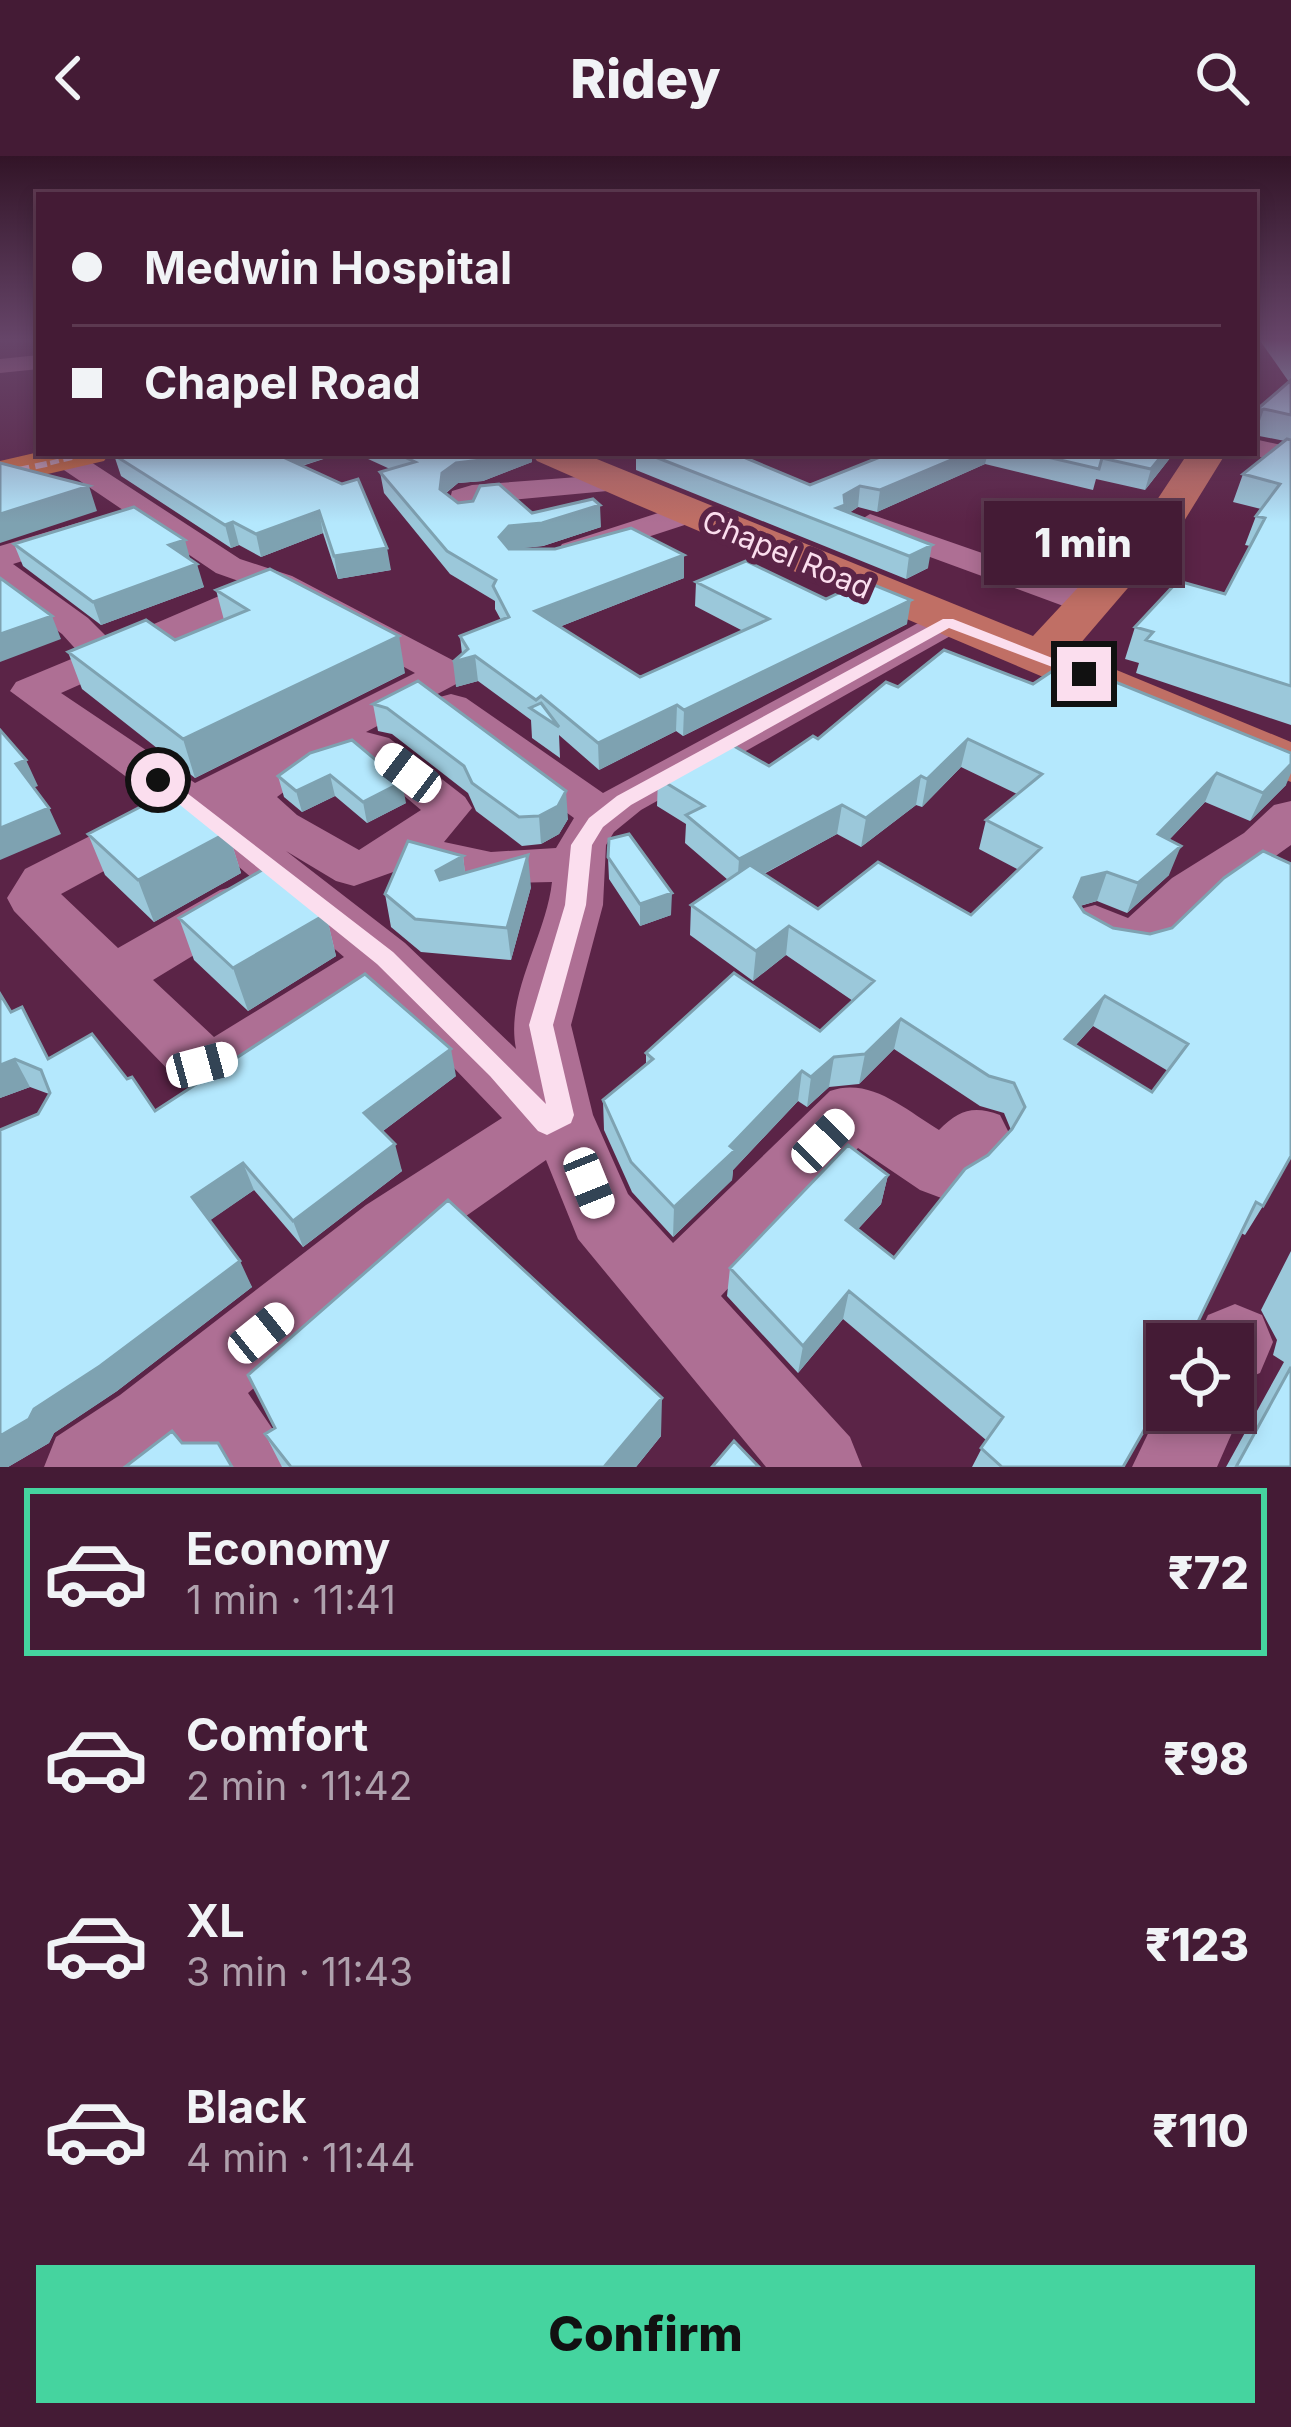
<!DOCTYPE html>
<meta charset="utf-8">
<style>
body{margin:0;font-family:Inter,sans-serif;background:#4b243d;color:#f1f3f6;height:100vh;display:flex;flex-direction:column;font-size:45px;white-space:nowrap}
*{box-sizing:border-box;margin:0}
p{font-size:39px;color:#afa1ad}
.icon{flex:none;width:66px;height:66px;fill:none;stroke:currentColor;stroke-width:2;stroke-linecap:round;stroke-linejoin:round}
.map{position:relative;height:1311px;overflow:hidden}
.details{display:flex;flex-direction:column;background:#441b35;flex:1}
.details>*{flex:none}
.hud{position:absolute;left:36px;top:36px;width:1221px;height:264px;border-radius:0px;box-shadow:0 6px 18px #0003,0 0 0 3px #5c3950;display:grid;align-content:center;height:264px;padding:0 36px;background:#441b35}
.controls{position:absolute;left:1146px;top:1167px;display:grid;gap:24px}
.controls a{display:grid;place-items:center;width:108px;height:108px;border-radius:0px;background:#441b35;box-shadow:0 6px 18px #0003,0 0 0 3px #5c3950;font-size:60px}
.end{position:absolute;width:54px;height:54px;margin:-27px;border:15px solid #fbdeee;background:#111;box-shadow:0 0 0 6px #111}
.from{border-radius:50%}
.bubble{position:absolute;height:84px;border-radius:0px;background:#441b35;box-shadow:0 6px 18px #0003,0 0 0 3px #5c3950;font-size:39px;font-weight:800;line-height:84px;text-align:center}
.car{position:absolute;width:36px;height:72px;margin:-36px -18px;border-radius:15px;box-shadow:0 0 9px 3px #0007;background:linear-gradient(#fff 24%,#345 0 40%,#fff 0 76%,#345 0 86%,#fff 0)}
.hud b{display:flex;align-items:center;gap:42px;height:114px;font-size:45px}
.hud b+b{border-top:3px solid #5c3950}
.hud i{width:30px;height:30px;background:#f1f3f6}
ul{padding:21px 0 0;list-style:none}
li{display:flex;align-items:center;gap:36px;height:168px;margin:0 24px 18px;padding:0 12px;border:6px solid transparent;border-radius:0px}
li div{flex:1}
li b{display:block;font-size:45px}
li em{font-style:normal;font-weight:800}
li.current{border-color:#45d49f}
li>.icon{width:108px;height:108px;stroke-width:1.5}
.action{display:flex;gap:24px;margin-top:auto;padding:24px 36px}
.action a{flex:1;height:138px;border-radius:0px;background:#45d49f;color:#111;font-size:48px;font-weight:800;line-height:138px;text-align:center}
header{display:flex;justify-content:space-between;align-items:center;height:156px;padding:0 36px;background:#441b35;font-size:54px;font-weight:800}
.map>svg:first-child{display:block}
</style>
<header><svg class="icon" aria-label="back" viewBox="0 0 24 24"><path d="M15 5l-7 7 7 7"/></svg>Ridey<svg class="icon" aria-label="search" viewBox="0 0 24 24"><circle cx="10" cy="10" r="6"/><path d="M15 15l6 6"/></svg></header>
<div class="map">
<svg width="1291" height="1311" viewBox="0 0 1291 1311">
<rect width="100%" height="100%" fill="#5b2447"/>
<g fill="none" stroke-linecap="round" stroke-linejoin="round">
<!-- minor -->
<path fill="#ae6f94" fill-rule="evenodd" d="M39,199V213L0,217V203Z
M1254,283L1291,291V309L1244,297H1254Z
M54,297H77L240,403L292,420L460,508L466,517L460,526L366,576L389,582L465,641L472,652L444,686L491,696L556,692L574,662L436,560L430,551L436,542L451,538L466,542L603,637L935,458H961L967,466L961,474L641,654L614,676L606,689L603,749L571,869L593,959L628,1038L673,1087L830,935C871,921 904,953 939,974C959,954 973,949 1000,959L1010,979C995,1009 975,1031 944,1043L920,1034L858,992L721,1140L850,1281L862,1311H766L578,1083L546,1004L416,1095L248,1237L278,1281L290,1311H200L187,1289L157,1311H44L56,1281L120,1239L366,1049L502,962L379,834C329,867 242,947 181,927L14,755L7,742L25,713L159,645L10,535L16,526L81,499L62,478L0,432V390L81,366L93,369L97,376L93,383L13,408L88,462L112,486L247,428L216,417L55,308L51,302ZM277,441L415,517L195,627L61,537ZM357,600L421,654L359,694L297,659L277,641L313,614ZM190,669L344,801L214,881L153,824L258,760L265,747L258,734L239,729L220,734L118,792L61,738ZM286,695L336,725L354,730L410,710L471,728L552,726C546,781 505,838 516,893L405,787Z
M618,318L633,327L629,333L479,347L474,362L463,365L447,355L452,335L472,329Z
M689,347L705,357L700,364L574,405L562,402L557,395L562,388Z
M870,358L1103,439L1108,447L1103,455H1077L859,375L854,368Z
M1291,645V689L1208,748L1158,797L1139,803L1103,797L1076,782L1068,768L1076,754L1095,749L1128,762L1172,722L1244,677L1274,649Z
M1235,1148L1262,1159L1273,1186L1260,1217L1233,1228V1188H1195L1208,1159Z
M1233,1232L1242,1254L1217,1311H1132L1167,1238V1254H1233Z"/>
<!-- major -->
<path fill="#c06f65" fill-rule="evenodd" d="M531,297H582L1033,480L1151,353L1188,297H1226L1181,370L1073,496L1291,586V626L628,345L537,305Z"/>
<!-- highway -->
<path fill="#cc6f45" fill-rule="evenodd" d="M39,296V297H110L104,305L0,329V305Z"/>
<!-- rail-far1 -->
<path stroke="#c8a3b9" stroke-width="4.5" stroke-dasharray="9 4.5" stroke-linecap="butt" d="M37,310L93,297"/>
<!-- rail -->
<path stroke="#c8a3b9" stroke-width="6" stroke-dasharray="12 6" stroke-linecap="butt" d="M0,318L51,307"/>
</g>
<!-- wall -->
<path fill="#9bc8da" fill-rule="evenodd" d="M1261,184H1291V569L1136,517L1139,507L1125,503L1135,471L1225,438L1250,390L1245,389L1256,360L1261,353L1233,346L1243,318L1285,285L1254,279V255L1289,226L1261,186Z
M123,297H342L302,310L391,414L338,423L323,377L261,401L239,389L231,392L121,320L114,299Z
M355,297H531L532,306L483,325L458,327L445,338L458,347L532,357L601,371L543,390L511,393L684,422L559,471L640,521L743,475L695,450L696,426L826,443L907,468L683,580L676,575L599,614L559,579L560,602L532,582L531,564L478,525L456,531L462,498L460,480L501,464L495,453V445L450,418L384,337L380,316L390,313Z
M636,297H734L810,329L890,297H1174L1145,334L1096,323L1093,334L985,308L877,356L858,351L849,357L928,412L906,423L636,314Z
M14,388L190,404L204,431L101,469L23,410Z
M216,434L405,517L195,622L82,533L68,496L175,484L224,464Z
M418,525L568,663L559,678L541,688L522,690L476,655L468,637L392,578L378,575L373,548Z
M898,531L1286,629L1250,665L1205,646L1169,684V719L1127,757L1097,745L1080,750L1084,756L1113,772L1150,778L1263,1050L1245,1079L1241,1077L1167,1188L1123,1311H972L986,1284L843,1163L798,1217L727,1140L730,1112L888,1019L881,1048L858,1073L894,1102L1011,974L1004,957L980,950L894,893L859,928L829,931L807,951L798,945L733,1014L732,1024L673,1081L632,1036L604,974L603,944L646,908V897L820,875L853,845L786,799L753,825L690,779L691,749L728,724L685,687L686,668L657,650L658,622L769,610L818,583ZM961,611L1017,638L986,664L979,693L1019,714L971,759L818,753L764,718L837,678L861,691L916,649L922,651ZM1093,870L1168,915L1152,936L1075,890Z
M310,597L406,647L367,667L335,640L302,656L284,641L278,620Z
M228,676L241,717L154,766L105,719L88,678Z
M463,700L465,717L531,731L511,804L421,796L391,771L385,738Z
M608,701L671,759L640,770L609,723Z
M326,758L336,800L248,855L194,804L179,762Z
M11,856L49,903L127,923L155,955L456,920L383,975L402,1015L303,1091L254,1034L210,1064L252,1131L117,1235L54,1277L49,1287L8,1311H0L38,958L49,938L30,931L0,942Z
M1291,1095V1311H1226L1284,1206L1273,1199L1277,1184L1261,1154Z
M275,1272L661,1280L636,1311H282L265,1278Z"/>
<!-- shaded-wall -->
<path fill="#7ea2b1" d="M1264,253L1255,279H1254V256Z
M273,297H342L278,317Z
M499,297H531L532,306L483,325L458,327L444,338L440,333L442,317L456,307Z
M968,297H988L985,308L877,356L880,334Z
M1164,297H1174L1145,334L1151,313Z
M89,330L97,355L0,387V358Z
M860,330L858,351L844,360L837,352L844,339Z
M600,349L601,371L543,390L511,393L502,404L499,381L509,370Z
M319,355L323,377L261,401L256,378Z
M233,366L239,389L231,392L225,369Z
M185,384L191,406L169,389Z
M932,389L928,412L906,423L909,400Z
M387,392L391,414L338,423L334,400Z
M684,399V422L536,480L535,455Z
M197,408L204,431L101,469L93,446Z
M911,444L907,468L683,580L684,554Z
M52,460L61,483L0,506V478Z
M399,480L405,517L195,622L183,583Z
M475,500L478,525L456,531L453,506Z
M677,549L676,575L599,614L598,587Z
M968,583L961,611L922,651L927,623Z
M26,604L38,630L27,634L16,608Z
M1291,608V617L1286,629L1250,665L1263,637Z
M1217,617L1205,646L1147,707L1158,678Z
M330,619L335,640L302,656L296,635Z
M921,620L916,649L861,691L866,662Z
M402,626L406,647L367,667L363,646Z
M566,635L568,663L559,678L541,688L539,660Z
M842,649L837,678L737,732L739,703Z
M49,652L61,678L0,704V672Z
M228,676L241,717L154,766L138,724Z
M1181,690L1169,719L1127,757L1138,727Z
M528,699L531,731L511,804L507,772Z
M463,700L467,732L441,747L436,715Z
M1107,716L1097,745L1072,752L1074,741L1082,722Z
M672,737L671,759L640,770V748Z
M326,758L336,800L248,855L233,812Z
M789,770L786,799L753,825L756,795Z
M1105,840L1093,870L1054,913L1065,883Z
M901,863L894,893L859,928L865,898Z
M451,893L456,920L371,984L364,957Z
M834,901L829,931L807,951L811,921Z
M15,903L30,931L0,942V909Z
M802,915L798,945L733,1014L732,1024L673,1081L674,1051Z
M395,988L402,1015L303,1091L293,1065Z
M243,1007L254,1034L205,1068L192,1041Z
M888,1019L881,1048L840,1093L846,1064Z
M240,1105L252,1131L117,1235L54,1277L49,1287L8,1311H0V1280L34,1253Z
M849,1135L843,1163L798,1217L803,1190Z
M662,1242L661,1280L636,1311H604Z"/>
<!-- building -->
<path fill="#b4e8fd" stroke="#7ea2b1" stroke-width="3" fill-rule="evenodd" d="M1291,224V259L1264,253L1254,256Z
M1287,283L1291,284V530L1146,484L1153,476L1135,471L1178,425L1225,438L1265,362L1256,360L1280,328L1243,318Z
M123,297H274L342,328L358,323L387,392L334,400L319,355L256,378L233,366L225,369L114,299Z
M396,297H499L481,304L456,307L442,317L440,333L458,347L473,345L480,330L499,328L532,357L593,343L600,349L542,367L509,370L499,381L509,393H555L631,372L684,399L535,455L640,521L769,463L696,426L746,405L826,443L864,425L911,444L684,554L677,549L598,587L541,540L536,544L475,500L453,506L468,493L460,480L509,461L493,430L496,424L447,395L380,316L415,306Z
M645,297H734L810,329L890,297H968L880,334L860,330L844,339L845,349L837,352L932,389L909,400Z
M1030,297H1164L1151,313L1102,302L1099,313Z
M0,307L89,330L0,358Z
M134,351L185,384L169,389L197,408L93,446L14,388Z
M270,413L399,480L183,583L68,496L146,464L175,484L248,454L216,434Z
M0,422L52,460L0,478Z
M944,494L1033,528L1066,506L1291,597V608L1263,637L1217,617L1158,678L1181,690L1138,727L1107,716L1082,722L1074,741L1084,756L1113,772L1150,778L1172,772L1224,722L1263,695L1291,708V1000L1263,1050L1256,1046L1193,1176L1202,1183L1198,1188H1167V1234L1123,1311H1002L981,1292L1003,1261L849,1135L803,1190L730,1112L848,989L888,1019L846,1064L894,1102L965,1013L988,999L1012,973L1025,951L1014,927L989,920L901,863L865,898L834,901L811,921L802,915L730,990L735,994L674,1051L631,1006L603,944L653,903L646,897L734,817L820,875L874,825L789,770L756,795L691,749L750,709L818,753L878,706L971,759L1041,692L986,664L1042,618L968,583L927,623L921,620L866,662L842,649L739,703L686,659L704,650L658,622L725,585L769,610L813,580L818,583L886,526L898,531ZM1105,840L1188,888L1152,936L1065,883Z
M418,525L566,635L558,650L539,660L519,661L472,627L464,610L387,552L373,548Z
M541,547L559,571L530,552Z
M0,574L26,604L16,608L49,652L0,672Z
M352,584L402,626L363,646L330,619L296,635L278,620L310,597Z
M175,633L228,676L138,724L88,678Z
M629,678L672,737L640,748L608,701L609,683Z
M408,685L463,700L436,715L440,724L528,699L507,772L415,763L385,738Z
M269,710L326,758L233,812L179,762Z
M365,818L451,893L364,957L395,988L293,1065L243,1007L192,1041L240,1105L100,1210L34,1253L29,1263L0,1280V974L38,958L50,937L41,914L15,903L0,909V838L11,856L22,851L48,903L92,878L127,923L132,921L155,955Z
M448,1044L662,1242L604,1311H291L265,1278L275,1272L248,1219Z
M1291,1211V1311H1236Z
M172,1275L182,1287H218L232,1311H125Z
M734,1285L759,1311H712Z"/>
<!-- sky -->
<linearGradient id="sky" x2="0" y2="1"><stop stop-color="#321427"/><stop offset="0.5" stop-color="#664569"/><stop offset="1" stop-color="#664569" stop-opacity="0"/></linearGradient>
<rect width="1291" height="367" fill="url(#sky)"/>
<!-- route -->
<path fill="#fbdeee" d="M943,463H953L1093,518L1079,521L949,472L631,649L603,671L592,689L586,749L553,869L574,959L571,967L547,979L538,975L490,920L377,808L149,624L165,620L393,796L546,948L529,869L565,749L571,689L589,662L617,640Z"/>
<g text-anchor="middle" dominant-baseline="central" stroke-width="12" stroke-linejoin="round" paint-order="stroke">
<!-- far-street labels -->
<g font-size="30" fill="#fbdeee" stroke="#5b2447">
<text transform="translate(787 398) rotate(23)">Chapel Road</text>
</g>
</g>
</svg>
<div class="controls">
<a><svg class="icon" aria-label="locate" viewBox="0 0 24 24"><circle cx="12" cy="12" r="6"/><path d="M12 2v4M12 18v4M2 12h4M18 12h4"/></svg></a>
</div>
<i class="end from" style="left:158px;top:624px"></i>
<i class="end" style="left:1084px;top:518px"></i>
<div class="bubble" style="left:984px;top:345px;width:198px">1 min</div>
<i class="car" style="left:408px;top:617px;rotate:307deg"></i>
<i class="car" style="left:202px;top:909px;rotate:75deg"></i>
<i class="car" style="left:823px;top:985px;rotate:44deg"></i>
<i class="car" style="left:589px;top:1027px;rotate:158deg"></i>
<i class="car" style="left:261px;top:1177px;rotate:51deg"></i>
<div class="hud">
<b><i class="from"></i>Medwin Hospital</b>
<b><i></i>Chapel Road</b>
</div>
</div>
<section class="details">
<ul>
<li class="current"><svg class="icon" aria-label="car" viewBox="0 0 24 24"><path d="M5 17H2v-5l4-1 3-4h7l3 4 3 1v5h-3M9 17h6M6 11h13"/><circle cx="7" cy="17" r="2"/><circle cx="17" cy="17" r="2"/></svg><div><b>Economy</b><p>1 min · 11:41</p></div><em>₹72</em></li>
<li><svg class="icon" aria-label="car" viewBox="0 0 24 24"><path d="M5 17H2v-5l4-1 3-4h7l3 4 3 1v5h-3M9 17h6M6 11h13"/><circle cx="7" cy="17" r="2"/><circle cx="17" cy="17" r="2"/></svg><div><b>Comfort</b><p>2 min · 11:42</p></div><em>₹98</em></li>
<li><svg class="icon" aria-label="car" viewBox="0 0 24 24"><path d="M5 17H2v-5l4-1 3-4h7l3 4 3 1v5h-3M9 17h6M6 11h13"/><circle cx="7" cy="17" r="2"/><circle cx="17" cy="17" r="2"/></svg><div><b>XL</b><p>3 min · 11:43</p></div><em>₹123</em></li>
<li><svg class="icon" aria-label="car" viewBox="0 0 24 24"><path d="M5 17H2v-5l4-1 3-4h7l3 4 3 1v5h-3M9 17h6M6 11h13"/><circle cx="7" cy="17" r="2"/><circle cx="17" cy="17" r="2"/></svg><div><b>Black</b><p>4 min · 11:44</p></div><em>₹110</em></li>
</ul>
<div class="action"><a>Confirm</a></div>
</section>
